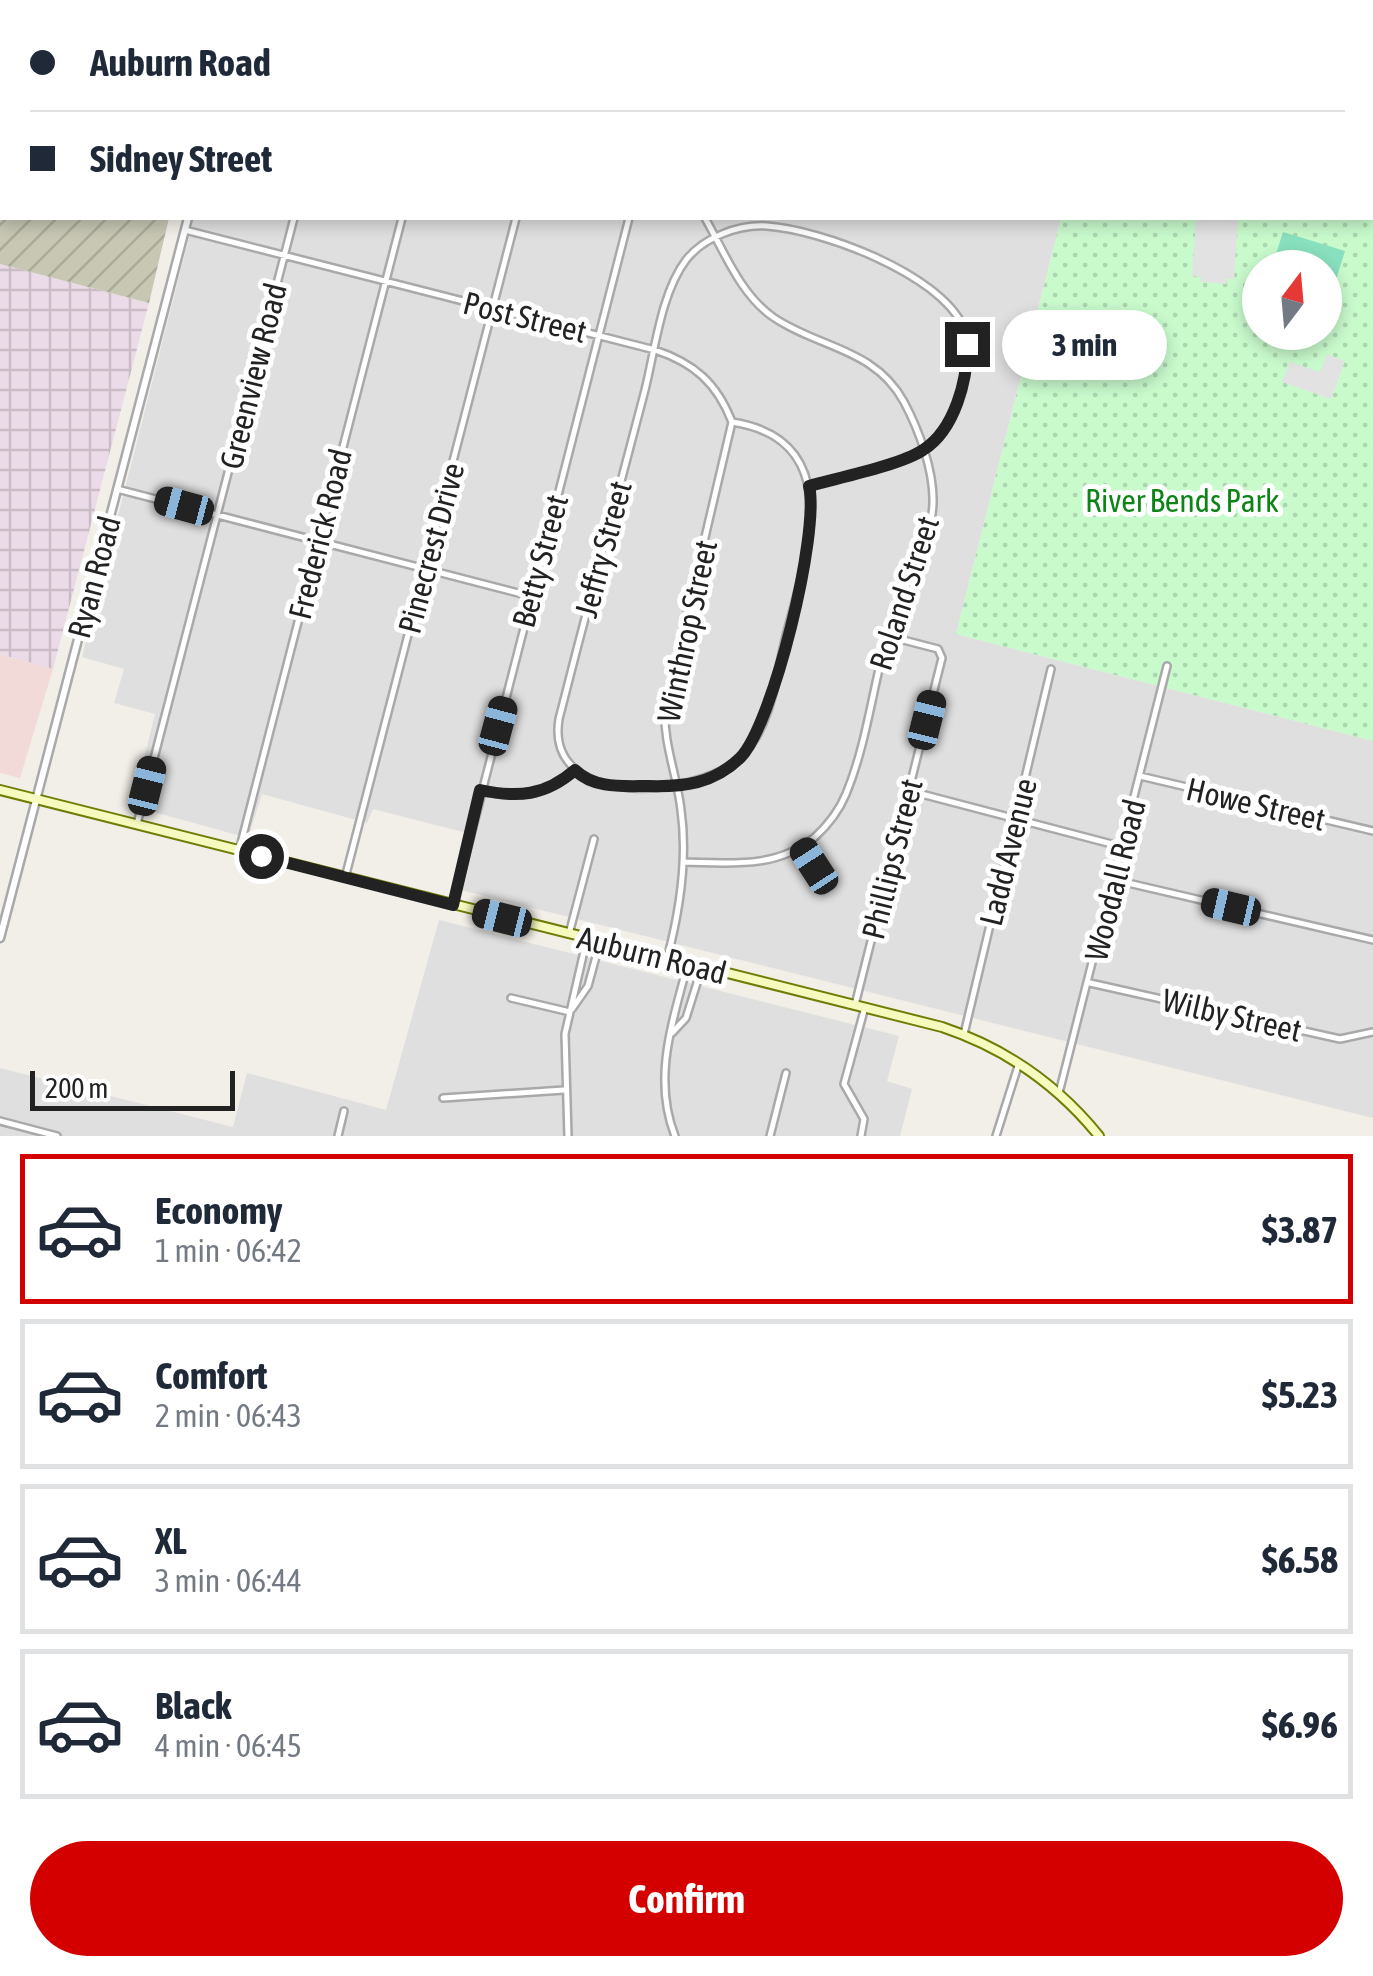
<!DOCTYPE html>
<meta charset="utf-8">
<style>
body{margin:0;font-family:"Asap Condensed",sans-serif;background:#f2f2f3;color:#1f2937;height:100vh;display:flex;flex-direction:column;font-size:38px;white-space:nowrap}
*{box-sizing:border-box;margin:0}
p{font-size:32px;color:#747a83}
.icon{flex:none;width:55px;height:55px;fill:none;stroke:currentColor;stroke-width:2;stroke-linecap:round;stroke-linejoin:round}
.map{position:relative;height:1136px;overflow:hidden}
.details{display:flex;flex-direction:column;background:#fff;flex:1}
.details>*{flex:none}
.hud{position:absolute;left:0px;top:0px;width:1375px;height:220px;box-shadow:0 5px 15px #0003;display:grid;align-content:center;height:220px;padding:0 30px;background:#fff}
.needle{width:65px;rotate:16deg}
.controls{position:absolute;left:1242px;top:250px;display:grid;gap:20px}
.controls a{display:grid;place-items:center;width:100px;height:100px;border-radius:50%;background:#fff;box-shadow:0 5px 15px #0003;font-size:50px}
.scale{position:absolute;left:30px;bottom:25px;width:205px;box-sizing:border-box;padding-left:10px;border:5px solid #222;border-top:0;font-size:28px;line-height:35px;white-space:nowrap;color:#222;-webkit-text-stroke:8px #fff;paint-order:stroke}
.end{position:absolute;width:45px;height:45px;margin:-22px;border:12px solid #222;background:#fff;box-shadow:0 0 0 5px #fff}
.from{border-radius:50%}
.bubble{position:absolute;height:70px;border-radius:35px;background:#fff;box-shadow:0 5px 15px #0003;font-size:32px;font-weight:700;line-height:70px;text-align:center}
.car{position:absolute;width:30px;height:60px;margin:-30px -15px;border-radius:12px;box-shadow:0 0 8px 2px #0007;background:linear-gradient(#222 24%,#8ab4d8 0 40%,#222 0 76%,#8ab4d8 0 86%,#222 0)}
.hud b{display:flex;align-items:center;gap:35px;height:95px;font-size:38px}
.hud b+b{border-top:2px solid #e0e1e3}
.hud i{width:25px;height:25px;background:#1f2937}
ul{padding:18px 0 0;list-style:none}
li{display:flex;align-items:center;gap:30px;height:150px;margin:0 20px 15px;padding:0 10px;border:5px solid #e0e1e3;border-radius:0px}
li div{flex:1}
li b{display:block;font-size:38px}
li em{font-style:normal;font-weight:700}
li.on{border-color:#d40000}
li>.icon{width:90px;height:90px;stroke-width:1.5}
.action{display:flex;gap:20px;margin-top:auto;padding:20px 30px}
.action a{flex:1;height:115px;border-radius:60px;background:#d40000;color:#fff;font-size:40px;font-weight:700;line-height:115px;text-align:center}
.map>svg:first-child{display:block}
</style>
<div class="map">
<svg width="1373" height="1136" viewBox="0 0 1373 1136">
<defs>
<pattern id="industrial-grid" width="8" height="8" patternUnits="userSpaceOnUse" patternTransform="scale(2.5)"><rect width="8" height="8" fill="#ebdbe8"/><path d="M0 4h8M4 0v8" fill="none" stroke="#c9bcc7"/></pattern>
<pattern id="construction-furrows" width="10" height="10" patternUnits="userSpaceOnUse" patternTransform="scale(2.5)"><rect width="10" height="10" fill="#c7c7b4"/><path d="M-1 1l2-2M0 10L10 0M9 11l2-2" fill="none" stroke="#abab9a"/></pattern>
<pattern id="park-dots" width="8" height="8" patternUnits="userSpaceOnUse" patternTransform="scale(2.5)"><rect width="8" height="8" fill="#c8facc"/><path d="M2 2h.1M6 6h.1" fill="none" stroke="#acd6af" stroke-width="1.8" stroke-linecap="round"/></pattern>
</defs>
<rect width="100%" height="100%" fill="#f2efe9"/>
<!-- residential -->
<path fill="#e0dfdf" d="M194,218H1061L956,634L1373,741V1118L457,889L471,834L373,809L367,823L262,794L248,838L132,806L155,714L114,703L124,669L82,657Z
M439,920L899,1036L887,1081L912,1089L900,1136H0V1068L233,1127L247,1073L386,1110Z"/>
<!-- commercial -->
<path fill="#f2dad9" d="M0,654L53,669L20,778L0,773Z"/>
<!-- industrial -->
<path fill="url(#industrial-grid)" d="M0,0H225L2,2V166Z
M0,264L149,303L53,669L0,654Z"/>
<!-- construction -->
<path fill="url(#construction-furrows)" d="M0,166L2,218H169L149,303L0,264Z"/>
<!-- park -->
<path fill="url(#park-dots)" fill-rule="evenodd" d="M358,0H1373V741L956,634L1061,218H1372V2ZM1260,268H1325V332H1260Z"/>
<!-- pitch -->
<path fill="#88e0be" d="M1283,232L1345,251L1325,315V268L1272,267Z"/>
<!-- parking -->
<path fill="#e2e2e2" d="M1196,218H1238L1234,279H1227L1226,284L1201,282V277L1192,276Z
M1327,354L1345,361L1331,399L1282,382L1290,362L1320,372Z"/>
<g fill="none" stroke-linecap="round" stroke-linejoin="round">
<!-- minor casing -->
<g stroke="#a9a9a9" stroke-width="10">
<path id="minor" d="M253,0L262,2
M1019,0L1020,2
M1154,0L1158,2
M185,230L655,350C694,363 717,383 732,422C850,440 805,561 786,636C776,675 772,725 742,756C700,799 544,810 559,719C587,609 616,499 645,390C655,350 661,293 686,260C703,238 738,224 767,226C822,230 938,273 963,326C971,344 967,367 962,385C956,408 944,435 924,449C905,463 836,478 809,486
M117,489L530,596
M1140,776L1373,831
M481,791C518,798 545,796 575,770
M910,791L1123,847
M137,824L294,218
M802,847L827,886
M239,851L402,218
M684,862C730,863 777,869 815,837C828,825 839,811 846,794C870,736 874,670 895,611C907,577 932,540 933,503C934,471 919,430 904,402C875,348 818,348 773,317C740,294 724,251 705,218
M345,878L516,218
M1115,880L1373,940
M453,905L629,218
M569,934L594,839
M667,959C680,910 688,860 681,810C677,775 663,743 665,708L732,422
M1090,983L1340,1039L1373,1032
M511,998L570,1012
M855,1005L942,658L938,649L888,636
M572,1009L588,986L600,942
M672,1033L686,1018L702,967
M964,1034L1051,669
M1059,1093L1167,666
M443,1098L564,1090
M0,1121L57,1136
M338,1136L344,1111
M568,1136L565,1034L587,938
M675,1136C652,1078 673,1020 688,963
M770,1136L786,1073
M861,1136L864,1119L844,1084L865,1007
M996,1136L1019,1063"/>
</g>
<!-- tertiary casing -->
<g stroke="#a9a9a9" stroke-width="11">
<path id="tertiary" d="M244,2V0
M0,938L188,218"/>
</g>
<!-- secondary casing -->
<g stroke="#707d05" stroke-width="12">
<path id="secondary" d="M0,790L942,1027C1005,1048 1057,1084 1099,1136"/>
</g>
<!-- minor -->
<use href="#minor" stroke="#fff" stroke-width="5"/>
<!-- tertiary -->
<use href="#tertiary" stroke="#fff" stroke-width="6"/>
<!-- secondary -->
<use href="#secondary" stroke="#f7fabf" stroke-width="8"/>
</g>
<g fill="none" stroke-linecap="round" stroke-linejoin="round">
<!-- route -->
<path stroke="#222" stroke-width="12" d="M261,856L453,905L480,790C518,798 545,796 575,770C594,789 623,786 648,786C684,787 713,784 740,758C773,725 820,532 809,486C837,478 901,465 923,450C955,430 968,379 967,344"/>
</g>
<g text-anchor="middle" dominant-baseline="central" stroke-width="10" stroke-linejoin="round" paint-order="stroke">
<!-- street labels -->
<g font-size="32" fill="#222" stroke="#fff">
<text transform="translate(525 317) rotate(14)">Post Street</text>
<text transform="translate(253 376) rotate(-76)">Greenview Road</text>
<text transform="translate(320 534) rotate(-76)">Frederick Road</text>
<text transform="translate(431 548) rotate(-75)">Pinecrest Drive</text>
<text transform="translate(603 549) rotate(-75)">Jeffry Street</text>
<text transform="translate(540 561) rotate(-75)">Betty Street</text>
<text transform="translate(94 577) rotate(-75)">Ryan Road</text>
<text transform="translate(904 593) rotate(-72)">Roland Street</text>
<text transform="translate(687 631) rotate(-78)">Winthrop Street</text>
<text transform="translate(1256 804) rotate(13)">Howe Street</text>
<text transform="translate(1008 852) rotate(-76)">Ladd Avenue</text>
<text transform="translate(892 859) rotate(-76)">Phillips Street</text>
<text transform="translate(1115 880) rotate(-76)">Woodall Road</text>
<text transform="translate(652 955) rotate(14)">Auburn Road</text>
<text transform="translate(1232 1015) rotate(13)">Wilby Street</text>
</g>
<!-- park labels -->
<g font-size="32" fill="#0c8416" stroke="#fff">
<text x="1182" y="500">River Bends Park</text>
</g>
</g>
</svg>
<div class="controls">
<a><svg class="needle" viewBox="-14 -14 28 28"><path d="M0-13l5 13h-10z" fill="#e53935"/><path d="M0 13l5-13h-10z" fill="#747a83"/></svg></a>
</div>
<div class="scale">200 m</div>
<i class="end from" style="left:261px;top:856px"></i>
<i class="end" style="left:967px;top:344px"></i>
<div class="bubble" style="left:1002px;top:310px;width:165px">3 min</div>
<i class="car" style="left:184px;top:506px;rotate:285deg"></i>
<i class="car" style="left:927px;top:720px;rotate:14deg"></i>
<i class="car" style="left:498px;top:726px;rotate:15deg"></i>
<i class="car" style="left:147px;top:786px;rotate:14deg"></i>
<i class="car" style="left:814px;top:866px;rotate:327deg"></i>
<i class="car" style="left:1231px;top:907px;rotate:283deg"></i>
<i class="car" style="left:502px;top:918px;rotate:284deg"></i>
<div class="hud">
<b><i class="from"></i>Auburn Road</b>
<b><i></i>Sidney Street</b>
</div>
</div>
<section class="details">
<ul>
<li class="on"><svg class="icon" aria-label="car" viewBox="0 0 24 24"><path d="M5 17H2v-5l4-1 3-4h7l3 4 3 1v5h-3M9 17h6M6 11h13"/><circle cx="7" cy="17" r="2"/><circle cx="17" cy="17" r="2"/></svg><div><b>Economy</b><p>1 min · 06:42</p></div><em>$3.87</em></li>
<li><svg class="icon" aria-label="car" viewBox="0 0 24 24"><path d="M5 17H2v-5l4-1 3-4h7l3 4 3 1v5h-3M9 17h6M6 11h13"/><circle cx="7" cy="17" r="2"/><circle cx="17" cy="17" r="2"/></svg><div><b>Comfort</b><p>2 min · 06:43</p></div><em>$5.23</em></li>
<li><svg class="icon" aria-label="car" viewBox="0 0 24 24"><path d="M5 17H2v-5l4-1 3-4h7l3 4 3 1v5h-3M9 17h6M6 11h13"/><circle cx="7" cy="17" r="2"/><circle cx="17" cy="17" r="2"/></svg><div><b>XL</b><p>3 min · 06:44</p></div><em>$6.58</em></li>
<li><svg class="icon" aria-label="car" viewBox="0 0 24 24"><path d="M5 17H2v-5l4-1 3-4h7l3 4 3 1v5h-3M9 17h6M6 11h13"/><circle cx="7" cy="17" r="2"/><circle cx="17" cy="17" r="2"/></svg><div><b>Black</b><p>4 min · 06:45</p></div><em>$6.96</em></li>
</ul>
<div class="action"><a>Confirm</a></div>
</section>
